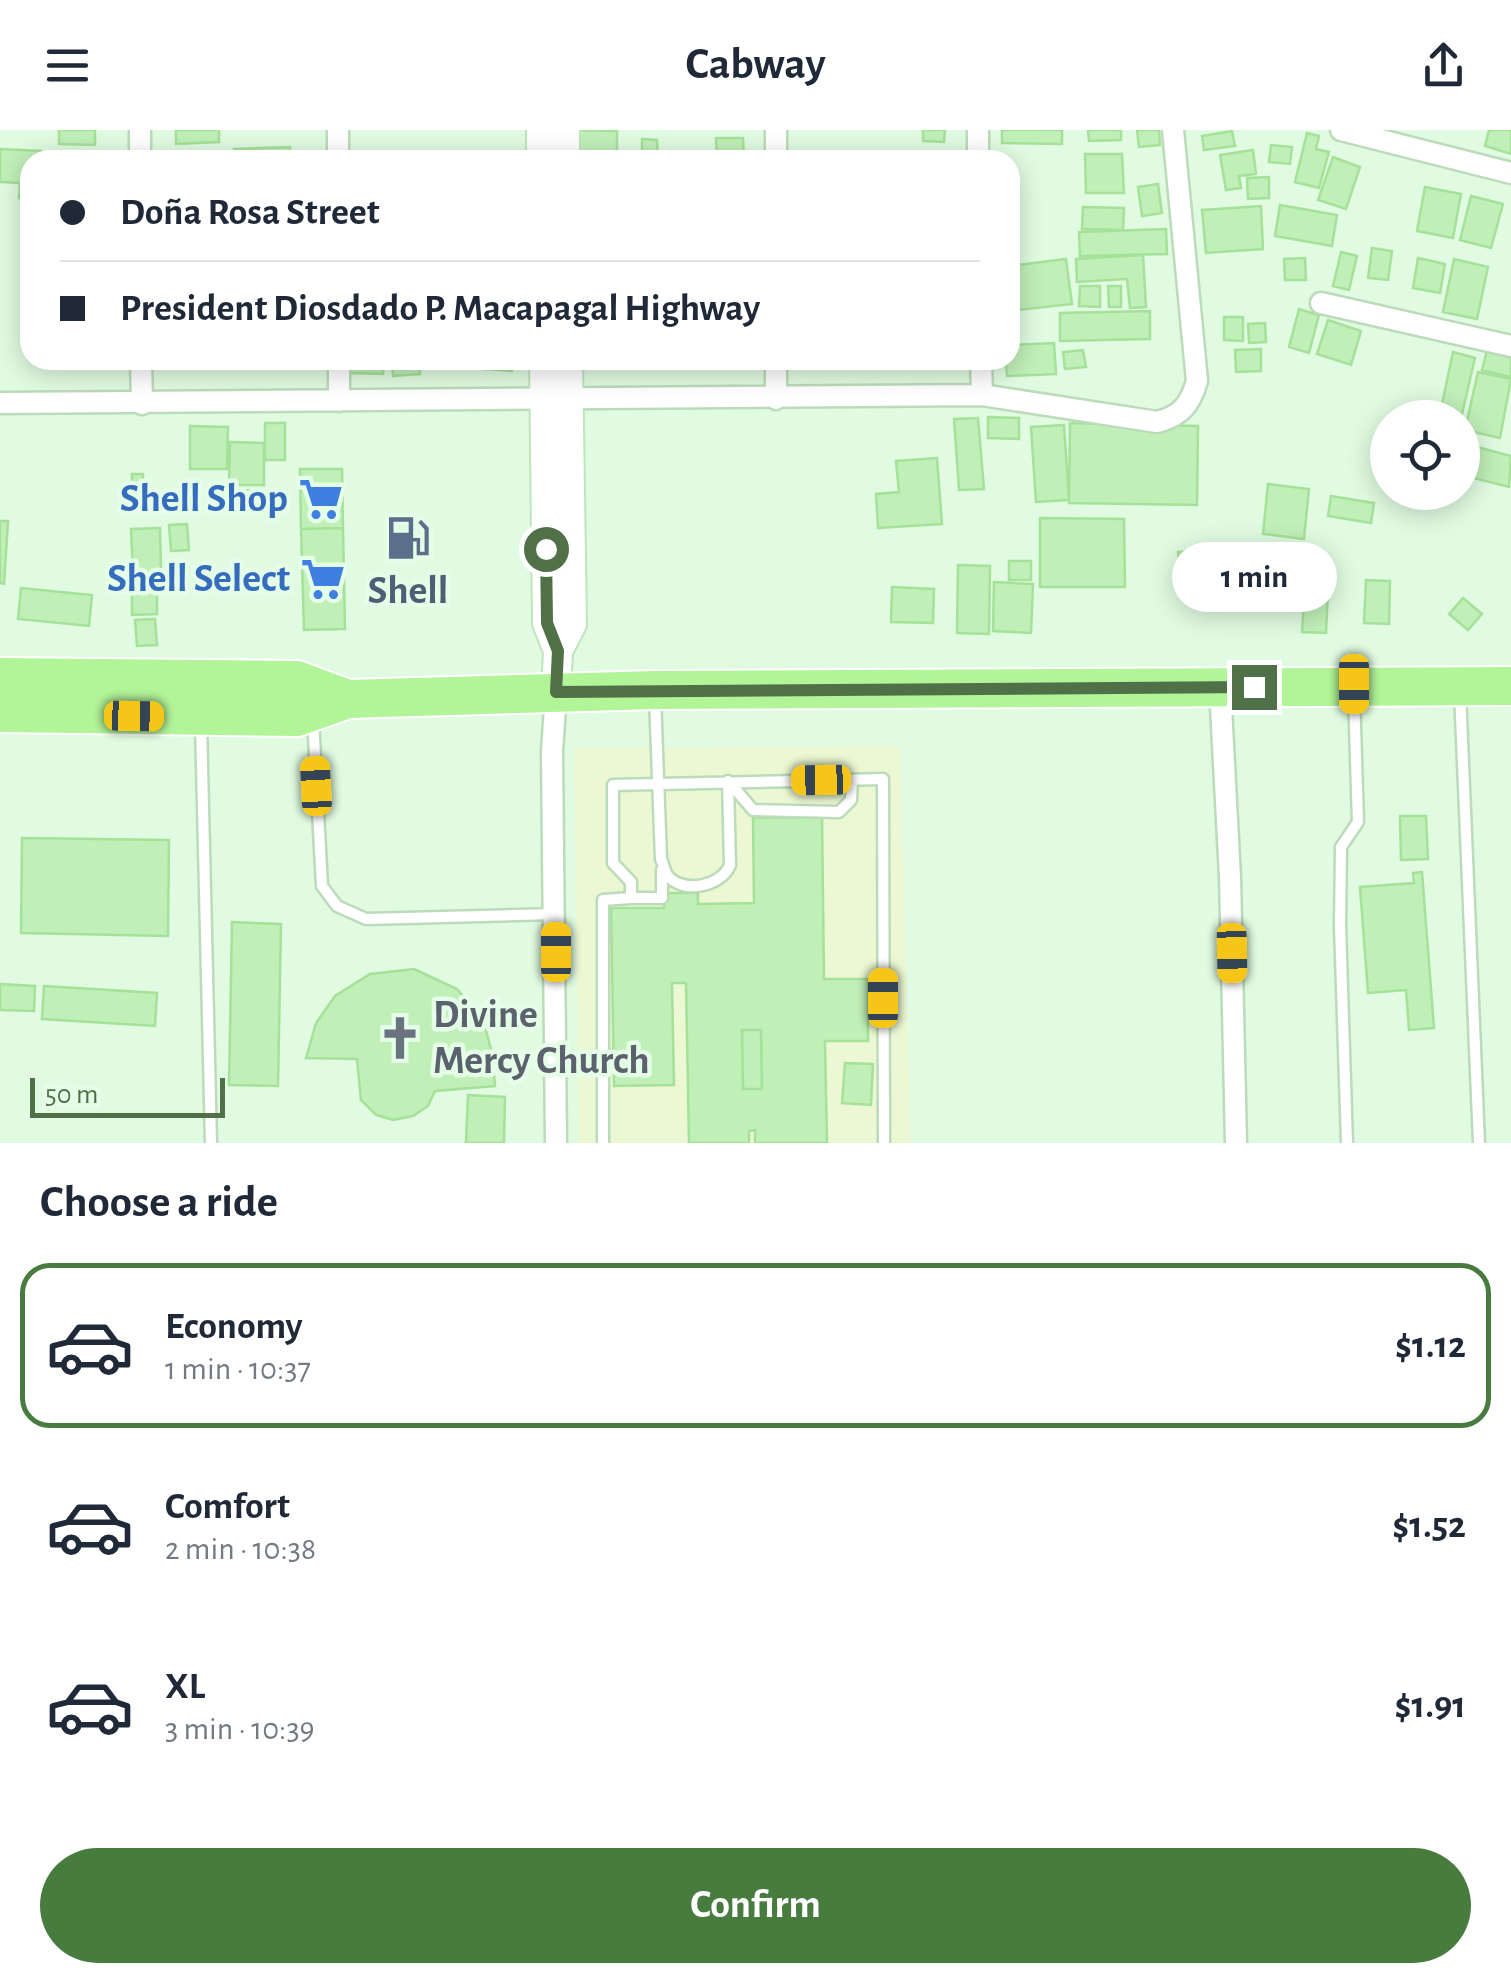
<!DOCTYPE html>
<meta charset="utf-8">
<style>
body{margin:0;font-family:"Alegreya Sans",sans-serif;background:#f6f6f7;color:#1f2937;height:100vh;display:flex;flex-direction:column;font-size:38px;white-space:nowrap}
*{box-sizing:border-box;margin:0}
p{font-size:32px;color:#747a83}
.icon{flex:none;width:55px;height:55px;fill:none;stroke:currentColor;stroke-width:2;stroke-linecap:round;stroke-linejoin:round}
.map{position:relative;height:1013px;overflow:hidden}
.sheet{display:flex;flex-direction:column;background:#fff;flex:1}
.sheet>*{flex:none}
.banner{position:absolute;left:20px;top:20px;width:1000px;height:220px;border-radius:30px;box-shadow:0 5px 25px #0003;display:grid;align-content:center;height:220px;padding:0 40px;background:#fff}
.controls{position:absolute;left:1370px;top:270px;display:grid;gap:20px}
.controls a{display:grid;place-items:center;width:110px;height:110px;border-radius:50%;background:#fff;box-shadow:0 5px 25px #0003;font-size:50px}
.scale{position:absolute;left:30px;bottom:25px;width:195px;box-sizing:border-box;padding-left:10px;border:5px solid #507048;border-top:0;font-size:28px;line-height:35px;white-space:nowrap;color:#507048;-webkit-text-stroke:8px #e5fee7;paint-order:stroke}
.end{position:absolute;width:45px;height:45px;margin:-22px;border:12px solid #507048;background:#fff;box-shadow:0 0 0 5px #fff}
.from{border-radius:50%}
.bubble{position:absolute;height:70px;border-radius:35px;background:#fff;box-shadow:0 5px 25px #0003;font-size:32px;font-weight:700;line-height:70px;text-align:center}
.car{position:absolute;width:30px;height:60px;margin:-30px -15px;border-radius:12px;box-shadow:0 0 8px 2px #0007;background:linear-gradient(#f5c518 24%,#345 0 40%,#f5c518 0 76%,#345 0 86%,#f5c518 0)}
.banner b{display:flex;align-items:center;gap:35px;height:95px;font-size:38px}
.banner b+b{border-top:2px solid #e0e1e3}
.banner i{width:25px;height:25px;background:#1f2937}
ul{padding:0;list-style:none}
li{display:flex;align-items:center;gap:30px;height:165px;margin:0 20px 15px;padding:0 20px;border:5px solid transparent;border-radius:30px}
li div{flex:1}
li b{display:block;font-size:38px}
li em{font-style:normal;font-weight:700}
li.current{border-color:#487c3f}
li>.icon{width:90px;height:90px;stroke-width:1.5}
h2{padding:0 40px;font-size:45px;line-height:120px}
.primary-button{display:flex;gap:20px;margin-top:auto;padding:20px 40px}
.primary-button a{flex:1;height:115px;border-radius:60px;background:#487c3f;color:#fff;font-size:40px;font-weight:700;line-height:115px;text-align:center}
header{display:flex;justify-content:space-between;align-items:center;height:130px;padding:0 40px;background:#fff;font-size:45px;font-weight:700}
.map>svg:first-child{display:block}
</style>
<header><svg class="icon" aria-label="menu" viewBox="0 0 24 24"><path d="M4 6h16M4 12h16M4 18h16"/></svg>Cabway<svg class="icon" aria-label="share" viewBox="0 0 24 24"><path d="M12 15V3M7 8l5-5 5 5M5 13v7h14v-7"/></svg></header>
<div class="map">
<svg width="1511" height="1013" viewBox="0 0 1511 1013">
<rect width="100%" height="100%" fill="#e0fbe1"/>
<!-- medical -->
<path fill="#ecf8d3" d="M900,616L911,1013H579L574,618Z"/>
<!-- building -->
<path fill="#c0efb8" stroke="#a5e199" stroke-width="2.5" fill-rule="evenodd" d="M59,0H95V15L59,14Z
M176,0H219V12L176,14Z
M570,0L617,1V30H569Z
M923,0H945L944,12L923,11Z
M1002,0H1062V14L1002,13Z
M1088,0H1121V10L1089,11Z
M1137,0H1159L1160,15L1139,17Z
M1489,0H1511V24L1485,16Z
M1232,1L1235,16L1204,20L1202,6Z
M1307,3L1319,6L1316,19L1329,22L1319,58L1295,52Z
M716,8H743L744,30H717Z
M642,9L657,10L658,29L670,30H642Z
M1271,15L1292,17L1290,34L1269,32Z
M290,17V30H235L234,19Z
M0,19L41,21L40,30H30V69L19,68L20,53L0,52Z
M1253,20L1256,44L1239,46L1241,58L1226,60L1220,25Z
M1085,24H1122L1124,63H1086Z
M1333,27L1360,37L1346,79L1318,70Z
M1269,47V68L1248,69L1247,48Z
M1158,54L1162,83L1142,86L1138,57Z
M1425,57L1461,64L1453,108L1417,101Z
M1471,66L1503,74L1491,118L1460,110Z
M1280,75L1337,85L1332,116L1275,106Z
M1261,76L1263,119L1206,123L1202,80Z
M1083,77L1124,78L1123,100L1082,99Z
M1166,99L1167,124L1080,126L1079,102Z
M1372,118L1392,121L1388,150L1368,148Z
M1341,122L1357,126L1349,160L1333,156Z
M1143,125L1146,177L1130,178L1127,149L1077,152L1076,129Z
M1305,128L1306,150H1285L1284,129Z
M1418,128L1445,134L1440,163L1413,158Z
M1066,129L1072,174L1010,181V136Z
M1454,129L1488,137L1477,189L1443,182Z
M1080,156H1100V177L1079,176Z
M1108,156H1121V177H1109Z
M1299,179L1319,185L1309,223L1289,217Z
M1150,181V209L1060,211V183Z
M1224,187H1243V211L1224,210Z
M1328,190L1361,201L1351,235L1317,224Z
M1265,193L1266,212L1249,213L1248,194Z
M1054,213L1056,244L1007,246L1006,230H1010V215Z
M1488,217L1511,224V247L1482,240Z
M1261,219V241L1236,242L1235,220Z
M1083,220L1086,237L1065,239L1063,222Z
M1453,222L1475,228L1461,288H1439Z
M237,230H299V235L237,234Z
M351,230H384L383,244L350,243Z
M392,230H419L420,244L393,246Z
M443,230H512V241L443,236Z
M1478,242L1511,249L1500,308L1465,300Z
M988,287L1019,288V309L988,308Z
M978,288L984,359L959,360L954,289Z
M265,293H285V330H265Z
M1070,293L1198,296L1197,375L1069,373Z
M1064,295L1069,370L1036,372L1031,297Z
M190,296L228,297L227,339H190Z
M230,312L264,313V355H229Z
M1462,313L1511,326L1509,357L1462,345Z
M937,328L942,394L878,398L876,364L899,362L896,331Z
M300,339H342L343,398L301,399Z
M132,344H143V369H132Z
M1268,354L1309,359L1304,409L1263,404Z
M237,360L265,361L264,378L237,377Z
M1331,366L1374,373L1371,393L1328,386Z
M1040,388L1124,389L1125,457H1040Z
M0,391H8L4,454L0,453Z
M187,394L189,420L171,421L169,395Z
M160,398L161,441L133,442L131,399Z
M343,398L345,499L304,500L301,399Z
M1196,421L1198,445L1181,447L1178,422Z
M1009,431H1031V450H1009Z
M1220,434L1237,435L1235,459L1219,458Z
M958,435L990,436L989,504L957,503Z
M1306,438L1329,439L1326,503L1302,502Z
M132,445H157V484L132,485Z
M1366,450L1390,451L1389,494L1364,493Z
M994,452L1033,454L1031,503L993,501Z
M892,457L934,459L933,493L891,492Z
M21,458L92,465L89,496L18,489Z
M1463,468L1482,484L1468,500L1449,484Z
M155,489L157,515L137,516L135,490Z
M1400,686H1426L1428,729L1401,730Z
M822,687L824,849H868V911H825L827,1013H755V1000L749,1001V1013H689L686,853H672L674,955L614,956L611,778H664V763H698V774L754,773L753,688ZM742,900H761L762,959H743Z
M22,708L169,710L168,806L21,803Z
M1422,742L1434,898L1409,900L1406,860L1368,863L1360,757L1414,753L1413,743Z
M232,792L281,794L278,956L229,955Z
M414,839L457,859L483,889L492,923L495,956L435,961L428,976L413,986L393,990L376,985L361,970L357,929L306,928L316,893L335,866L370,844Z
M0,854L35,856L34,881L0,880Z
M44,856L157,863L155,896L42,889Z
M742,900H761L762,959H743Z
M845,933L873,934L871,975L842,973Z
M468,965L505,967L504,1013H466Z"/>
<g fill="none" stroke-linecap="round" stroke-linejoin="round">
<!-- lane casing -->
<g stroke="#bcdbba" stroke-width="15">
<path id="lane" d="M1460,562L1479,1013
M655,566L661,729C663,733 665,742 667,745C683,765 722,756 730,735L728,651
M313,588L322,756L337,776L366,789L554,784
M201,593L211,1013
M729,652L753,680L839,682L851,670L852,650
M631,768H662V740
M603,1013V770L631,768V752L613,733V655L883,649L884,1013
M1347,1013L1340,796L1341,717L1358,692L1354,565"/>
</g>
<!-- street casing -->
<g stroke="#bcdbba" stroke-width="25">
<path id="street" d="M140,0V30
M338,0V30
M776,0V30
M978,0V30
M1341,0L1511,43
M1321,173L1511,216
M141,230L142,274
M339,230V271
M981,230L982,265
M776,269V230
M0,273L982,265L1157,292C1181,286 1190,275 1197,251L1173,0
M1220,558L1230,747L1236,1013
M556,1013L552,622L556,562"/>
</g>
<!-- secondary casing -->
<g stroke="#bfe5bc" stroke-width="32">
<path id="secondary" d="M541,0V30
M565,0V30
M544,230L547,493L558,521L556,562
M558,521L572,494L568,230"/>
</g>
<!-- highway casing -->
<g stroke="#fff" stroke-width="42">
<path id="highway" d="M0,547L297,550L348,569
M0,583L297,587L348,569L655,560L1511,556"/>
</g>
<!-- lane -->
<use href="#lane" stroke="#fff" stroke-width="10"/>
<!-- street -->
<use href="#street" stroke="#fff" stroke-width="20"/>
<!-- secondary -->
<use href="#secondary" stroke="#fff" stroke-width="28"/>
<!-- highway -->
<use href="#highway" stroke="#b2f498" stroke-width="38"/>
</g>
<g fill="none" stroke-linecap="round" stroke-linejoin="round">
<!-- route -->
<path stroke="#507048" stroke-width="12" d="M546,419L547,493L558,521L556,562L1254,557"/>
</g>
<!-- icons -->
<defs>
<g id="supermarket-bare" transform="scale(3.45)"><path d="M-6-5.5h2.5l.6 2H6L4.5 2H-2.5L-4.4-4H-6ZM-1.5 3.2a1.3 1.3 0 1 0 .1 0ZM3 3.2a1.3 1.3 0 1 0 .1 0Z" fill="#3f7fe0" stroke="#e5fee7" stroke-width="2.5" paint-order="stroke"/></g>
<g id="fuel-bare" transform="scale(3.45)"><path d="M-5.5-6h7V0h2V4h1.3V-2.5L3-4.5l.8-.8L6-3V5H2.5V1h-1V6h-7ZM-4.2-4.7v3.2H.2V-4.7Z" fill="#5c6f8a" stroke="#e5fee7" stroke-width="2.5" paint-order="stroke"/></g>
<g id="church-bare" transform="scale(3.45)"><path d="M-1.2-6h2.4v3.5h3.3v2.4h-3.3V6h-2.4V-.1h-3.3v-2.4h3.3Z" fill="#6b7280" stroke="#e5fee7" stroke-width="2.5" paint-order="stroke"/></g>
</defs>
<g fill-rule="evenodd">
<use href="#supermarket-bare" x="321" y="369"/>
<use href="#fuel-bare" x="408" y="408"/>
<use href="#supermarket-bare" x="323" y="449"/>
<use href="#church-bare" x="400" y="908"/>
</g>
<g text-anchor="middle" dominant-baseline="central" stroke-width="9" stroke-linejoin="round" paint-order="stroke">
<!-- shop labels -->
<g font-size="40" font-weight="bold" fill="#366cbe" stroke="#e5fee7" text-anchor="end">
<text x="288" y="369">Shell Shop</text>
<text x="290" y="449">Shell Select</text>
</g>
<!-- service labels -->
<g font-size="40" font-weight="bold" fill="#4e5e75" stroke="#e5fee7">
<text x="408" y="461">Shell</text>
</g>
<!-- worship labels -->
<g font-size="40" font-weight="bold" fill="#5b616d" stroke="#e5fee7" text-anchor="start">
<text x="433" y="885">Divine<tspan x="433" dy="46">Mercy Church</tspan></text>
</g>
</g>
</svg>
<div class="controls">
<a><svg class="icon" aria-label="locate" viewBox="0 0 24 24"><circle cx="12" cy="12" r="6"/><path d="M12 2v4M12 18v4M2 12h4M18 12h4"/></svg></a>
</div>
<div class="scale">50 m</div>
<i class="end from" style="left:546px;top:419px"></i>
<i class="end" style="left:1254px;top:557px"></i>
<div class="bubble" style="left:1172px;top:412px;width:165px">1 min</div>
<i class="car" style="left:1354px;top:554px;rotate:180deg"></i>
<i class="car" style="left:134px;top:586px;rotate:91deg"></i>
<i class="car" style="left:821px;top:650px;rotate:269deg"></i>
<i class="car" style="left:316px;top:656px;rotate:357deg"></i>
<i class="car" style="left:556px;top:822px;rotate:0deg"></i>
<i class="car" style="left:1232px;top:823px;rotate:179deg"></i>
<i class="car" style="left:883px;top:868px;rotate:0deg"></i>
<div class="banner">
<b><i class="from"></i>Doña Rosa Street</b>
<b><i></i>President Diosdado P. Macapagal Highway</b>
</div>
</div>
<section class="sheet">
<h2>Choose a ride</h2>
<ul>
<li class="current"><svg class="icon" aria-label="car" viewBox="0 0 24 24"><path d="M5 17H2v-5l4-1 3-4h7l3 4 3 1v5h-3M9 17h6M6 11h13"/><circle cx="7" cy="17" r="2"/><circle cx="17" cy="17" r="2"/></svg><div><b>Economy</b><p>1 min · 10:37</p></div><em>$1.12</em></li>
<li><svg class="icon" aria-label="car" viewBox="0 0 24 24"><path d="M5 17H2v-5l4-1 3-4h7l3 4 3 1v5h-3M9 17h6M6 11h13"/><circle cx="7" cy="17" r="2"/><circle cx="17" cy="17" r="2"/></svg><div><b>Comfort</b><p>2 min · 10:38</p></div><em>$1.52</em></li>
<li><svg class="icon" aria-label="car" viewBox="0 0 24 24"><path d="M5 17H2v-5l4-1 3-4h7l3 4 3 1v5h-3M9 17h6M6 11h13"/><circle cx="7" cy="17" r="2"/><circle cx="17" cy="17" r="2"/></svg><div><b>XL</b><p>3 min · 10:39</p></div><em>$1.91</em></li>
</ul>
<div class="primary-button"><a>Confirm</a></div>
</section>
